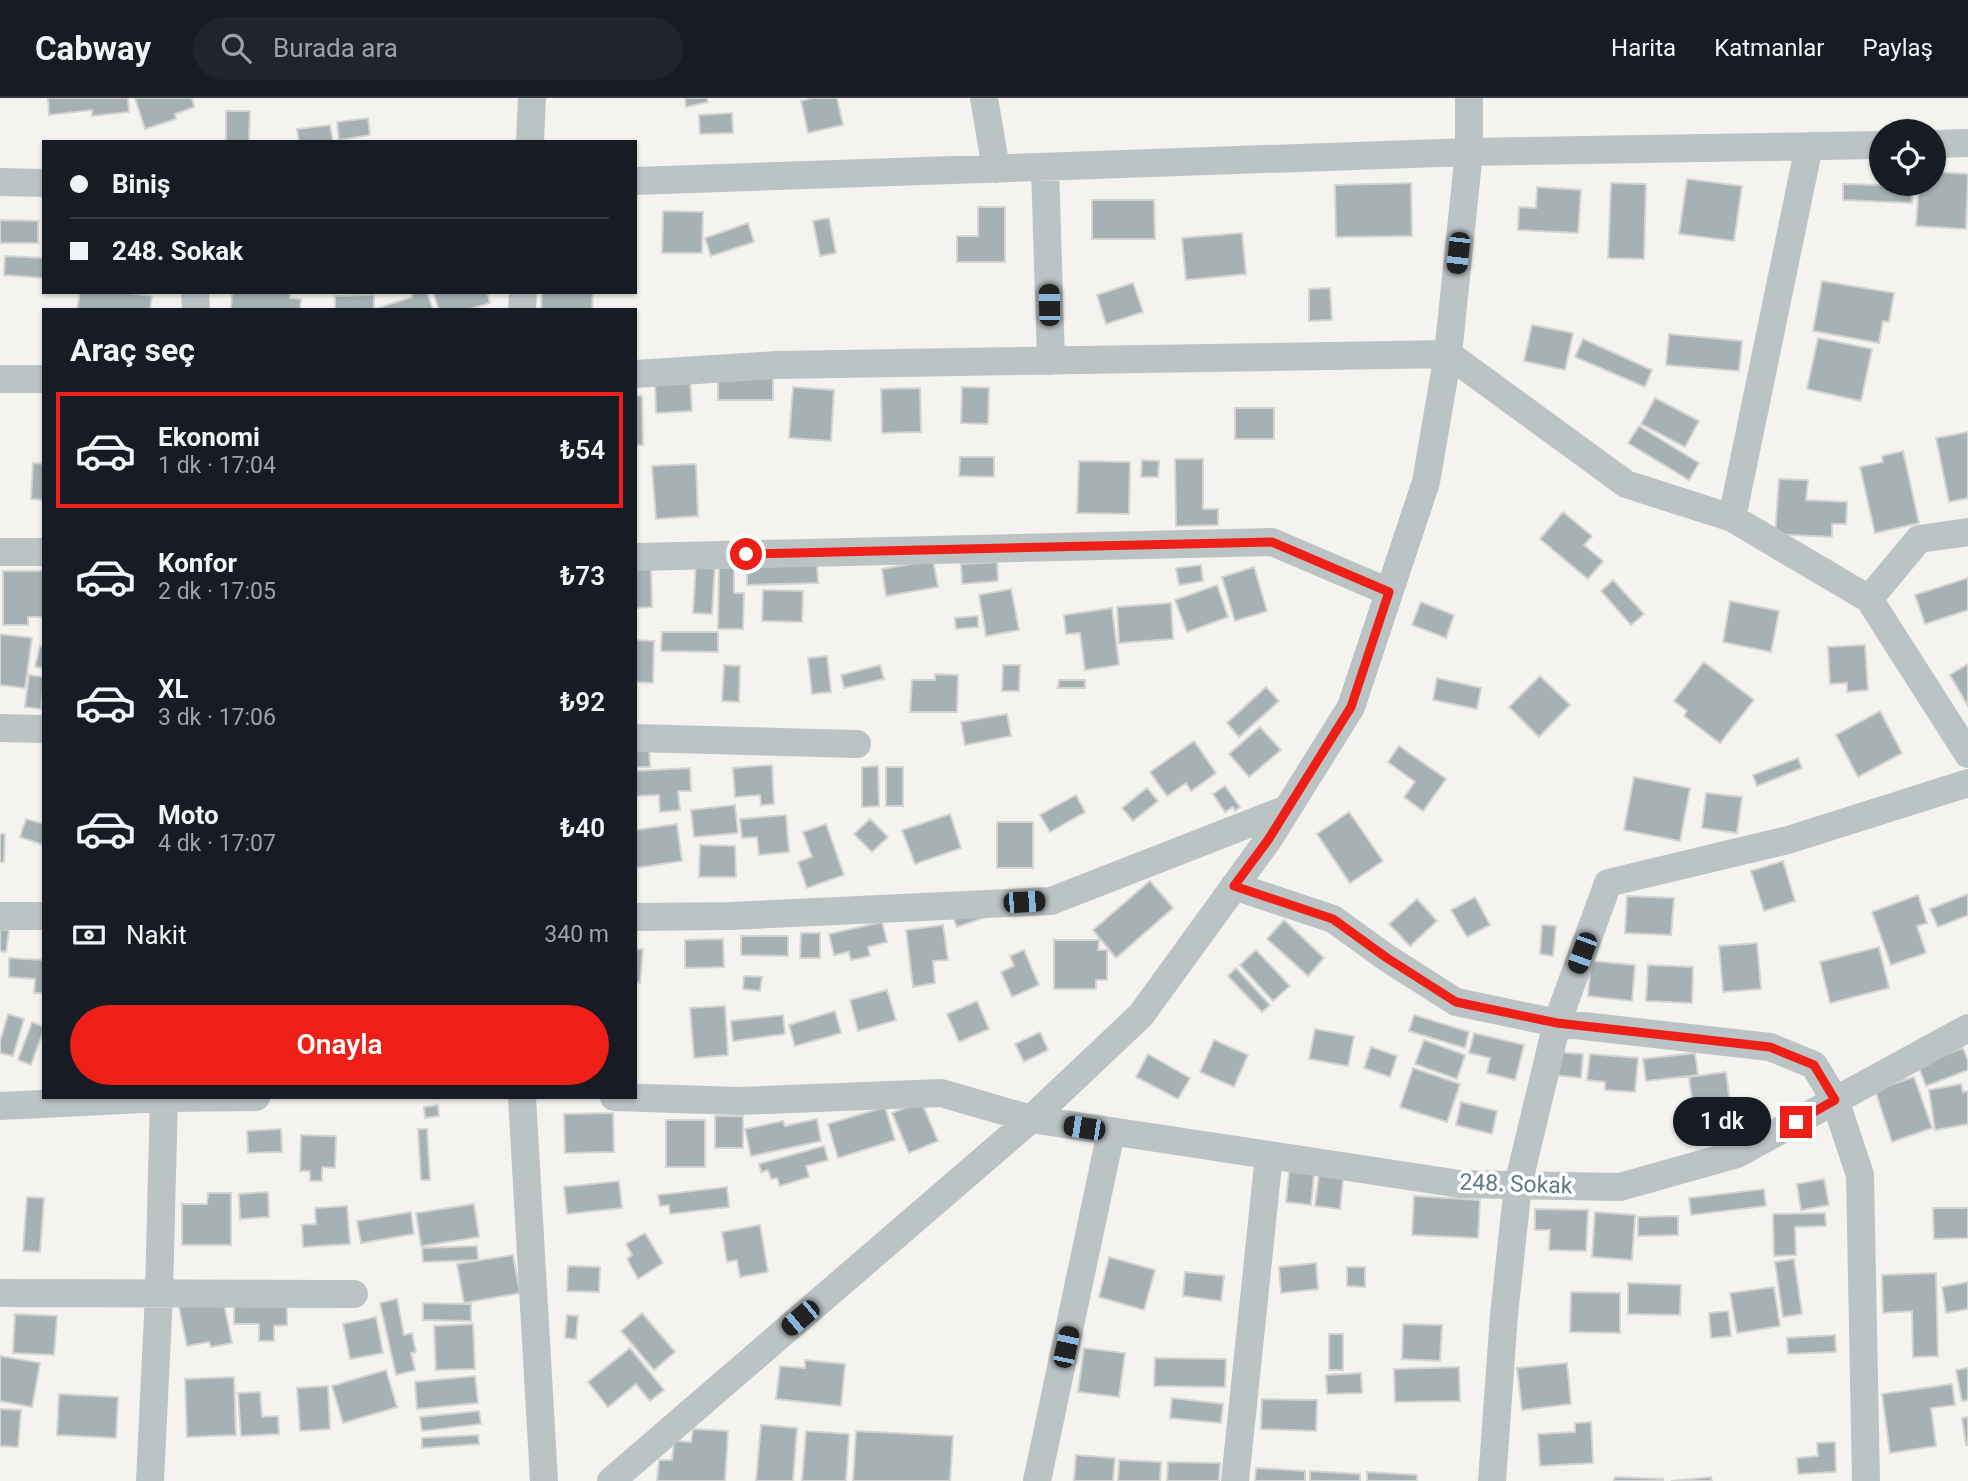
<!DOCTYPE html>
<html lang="tr">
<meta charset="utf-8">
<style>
body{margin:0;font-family:Roboto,sans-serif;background:#20242c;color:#f1f3f6;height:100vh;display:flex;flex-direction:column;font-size:26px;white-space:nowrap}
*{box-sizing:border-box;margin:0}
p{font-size:23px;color:#9ea1a6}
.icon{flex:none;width:38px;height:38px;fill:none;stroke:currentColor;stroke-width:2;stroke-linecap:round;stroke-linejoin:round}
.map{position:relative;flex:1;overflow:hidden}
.side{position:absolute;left:42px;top:210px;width:595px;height:791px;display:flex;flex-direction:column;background:#171b24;border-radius:0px;box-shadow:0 2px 5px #0004}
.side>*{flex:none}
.hud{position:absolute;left:42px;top:42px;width:595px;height:154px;border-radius:0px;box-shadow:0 2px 5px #0004;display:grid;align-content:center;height:154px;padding:0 28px;background:#171b24}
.controls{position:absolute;left:1869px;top:21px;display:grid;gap:14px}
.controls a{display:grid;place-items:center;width:77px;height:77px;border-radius:50%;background:#171b24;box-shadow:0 2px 5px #0004;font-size:35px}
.end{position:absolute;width:32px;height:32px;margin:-16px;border:9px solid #ed1f16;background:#fff;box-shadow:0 0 0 4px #fff}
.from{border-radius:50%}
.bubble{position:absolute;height:49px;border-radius:24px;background:#171b24;box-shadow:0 2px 5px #0004;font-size:23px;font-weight:600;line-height:49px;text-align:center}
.car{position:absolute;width:21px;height:42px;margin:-21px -10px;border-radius:9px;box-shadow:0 0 5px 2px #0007;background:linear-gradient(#222 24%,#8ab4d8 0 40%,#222 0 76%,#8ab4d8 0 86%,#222 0)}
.hud b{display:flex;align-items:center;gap:24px;height:66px;font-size:26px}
.hud b+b{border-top:2px solid #363941}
.hud i{width:18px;height:18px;background:#f1f3f6}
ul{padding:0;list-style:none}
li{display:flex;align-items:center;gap:21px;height:116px;margin:0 14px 10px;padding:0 14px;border:4px solid transparent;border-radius:0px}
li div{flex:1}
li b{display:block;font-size:26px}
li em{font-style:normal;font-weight:600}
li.current{border-color:#ed1f16}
li>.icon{width:63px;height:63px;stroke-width:1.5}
h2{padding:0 28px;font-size:32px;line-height:84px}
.pay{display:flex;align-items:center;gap:18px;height:77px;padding:0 28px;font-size:26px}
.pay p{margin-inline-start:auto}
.cta{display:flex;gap:14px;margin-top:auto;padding:14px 28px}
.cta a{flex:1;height:80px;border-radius:42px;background:#ed1f16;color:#fff;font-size:28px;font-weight:600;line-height:80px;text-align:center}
header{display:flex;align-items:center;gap:42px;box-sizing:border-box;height:98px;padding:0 35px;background:#171b24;border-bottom:2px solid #363941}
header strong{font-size:33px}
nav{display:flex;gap:38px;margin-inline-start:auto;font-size:24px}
.search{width:490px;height:63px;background:#20242c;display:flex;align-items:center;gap:18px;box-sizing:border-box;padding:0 24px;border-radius:38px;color:#9ea1a6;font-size:26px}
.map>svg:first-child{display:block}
</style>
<header>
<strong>Cabway</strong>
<div class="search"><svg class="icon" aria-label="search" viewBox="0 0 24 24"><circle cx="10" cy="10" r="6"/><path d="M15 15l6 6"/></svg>Burada ara</div>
<nav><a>Harita</a><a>Katmanlar</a><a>Paylaş</a></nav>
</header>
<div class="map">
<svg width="1968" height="1383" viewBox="0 0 1968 1383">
<rect width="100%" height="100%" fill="#f4f3ef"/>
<!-- building -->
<path fill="#a5b1b3" stroke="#d5d4d2" stroke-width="2" d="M48,0H128L129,14L92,18V12L49,17Z
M135,0H192L194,9L175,16L176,21L145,31Z
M685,0H707L708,4L686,9Z
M813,0H837L843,27L808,35L801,3Z
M226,13H250L249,44H251H226Z
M732,15L733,35L700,36L699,17Z
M368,20L370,37L339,42L337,24Z
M330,27L333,43L299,44L297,31Z
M1934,74L1968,76L1966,131L1916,128L1919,86H1934Z
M1687,81L1742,88L1734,143L1679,136Z
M1411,85L1412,138L1336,139L1335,87Z
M1611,85L1646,86L1644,161L1608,160Z
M1843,86L1913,88L1912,105L1843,102Z
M1537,89L1581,92L1578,135L1518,132L1519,109L1536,110Z
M1092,102H1154L1155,141H1092Z
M978,109H1005V164H957V138H978Z
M663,113L703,114L702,155H662Z
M829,120L836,155L820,158L813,123Z
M0,122L38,123V145H0Z
M748,125L754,144L711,158L705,140Z
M1242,135L1246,176L1186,182L1182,140Z
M5,158L44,160V180L4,177Z
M1822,183L1894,195L1889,224L1883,223L1879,245L1813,233Z
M1133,185L1143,214L1106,226L1097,197Z
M1330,190L1332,222L1309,223V191Z
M80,194H122L152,198L150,212H77Z
M232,194H290V200L301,201L300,212H231Z
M411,194H427L433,212H379L378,210L412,199Z
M433,194H487L490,205L466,212H439Z
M542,194H593L592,212H541Z
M374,197V212H335V198Z
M1532,227L1573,235L1565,272L1524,263Z
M1669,236L1742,243L1739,273L1666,267Z
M1818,240L1872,251L1861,303L1807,291Z
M1583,241L1652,272L1645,289L1575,259Z
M718,280H773V302H718Z
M690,281L692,313L656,315L655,283Z
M793,289L834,292L831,343L789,340Z
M962,289L989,290L988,326L961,325Z
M920,290L921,334L882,335L881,291Z
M635,298H642L643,347H635Z
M1655,300L1699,323L1685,349L1641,326Z
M1235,310H1274V341H1235Z
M1639,328L1699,365L1689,382L1628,345Z
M1968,334V400L1949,404L1936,340Z
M1903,353L1919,425L1875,435L1860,369L1883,364L1882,358Z
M960,359H994V379L959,378Z
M1175,361H1203V411H1218V427L1176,428Z
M1142,362L1159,363L1158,379H1141Z
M1079,363L1130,364L1129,416L1077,415Z
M33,365L44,366V402L31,401Z
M696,366L698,418L656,421L652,368Z
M1779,381L1808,382L1806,402L1847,404L1846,426H1832V439L1775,436Z
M1563,414L1592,438L1584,447L1603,463L1588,481L1540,441Z
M933,462L938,489L886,498L882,471Z
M997,464L998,483L962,486L961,466Z
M651,465L652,509L635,510V466Z
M696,465L715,466L712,516L693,515Z
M817,466L818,485L747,487V468Z
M1201,467L1203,483L1179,487L1176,470Z
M1254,469L1267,513L1235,523L1222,479Z
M719,470H734V495H744L743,531H718Z
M3,473H44V519H28V527H3Z
M1968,480V512L1925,526L1915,497Z
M1613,482L1644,516L1631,527L1601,493Z
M1217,487L1228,519L1187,534L1175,502Z
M1011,491L1019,532L986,538L979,497Z
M763,492L803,493L802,524L762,523Z
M1730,503L1779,513L1771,554L1723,544Z
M1421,504L1454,517L1446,540L1412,527Z
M1171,505L1173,541L1119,545L1117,509Z
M1112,510L1119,567L1085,572L1080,535L1066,536L1064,517Z
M978,518V529L956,531L955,520Z
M662,534H718V554L661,553Z
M0,536L32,540L25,590L0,587Z
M635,542L654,543L653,585L635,584Z
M1865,547L1868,592L1847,594V585L1830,586L1828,549Z
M40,548L44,549V570L35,569Z
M827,558L831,594L812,596L808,560Z
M1704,564L1754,602L1720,645L1684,618L1687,613L1674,603Z
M1968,566V608L1950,577Z
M724,567L740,568L739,604L722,603Z
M880,567L884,581L844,590L841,577Z
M1003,567H1020L1019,593H1002Z
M935,576L958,577L957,614H910L912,582H935Z
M29,577L44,579L41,611L25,609Z
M1540,578L1570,607L1539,639L1509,609Z
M1437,580L1481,590L1477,611L1433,602Z
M1059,582H1085V590H1058Z
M1266,589L1279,603L1239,639L1227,625Z
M1880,613L1902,655L1858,679L1836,637Z
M1007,616L1011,638L965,647L961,624Z
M1260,629L1281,652L1249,679L1229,656Z
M649,641L650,669H635V642Z
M1194,643L1216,675L1191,693L1186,685L1167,698L1150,674Z
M1399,648L1446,681L1423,713L1404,699L1415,684L1388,664Z
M1798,660L1802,670L1757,688L1753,677Z
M772,667L774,706L761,707L760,697L735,699L733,670Z
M878,668L879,708L862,709V669Z
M886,669H903V708H886Z
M690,670L691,693H678L680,712L660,714L659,697L635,698V673Z
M1634,679L1690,690L1680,743L1624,732Z
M1225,688L1240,709L1235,713L1233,709L1225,714L1213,696Z
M1147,690L1158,703L1133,723L1122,710Z
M1706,695L1742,699L1737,735L1702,730Z
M1076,697L1085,714L1050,734L1040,717Z
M735,707L738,735L694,739L691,712Z
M1349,714L1383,763L1350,785L1317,736Z
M950,716L961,750L915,766L902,732Z
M786,717L789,754L759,757L757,739L742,740L740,721Z
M26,721L44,726V747L20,739Z
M870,721L888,739L872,754L854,736Z
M997,724H1033V770H997Z
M677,726L682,763L635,770V732Z
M826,726L844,777L807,790L798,764L812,759L803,734Z
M0,736H5L4,764H0Z
M700,747L735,748L736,779H699Z
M1783,763L1795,803L1764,813L1751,773Z
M1150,783L1173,810L1116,860L1093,832Z
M1968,796V817L1938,829L1930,811Z
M1918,797L1927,825L1917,828L1926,855L1891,867L1872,814Z
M1627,798L1674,800L1671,837L1625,835Z
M1475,799L1490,827L1467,839L1451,812Z
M1417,801L1437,823L1410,848L1389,826Z
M991,817L957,829L953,819Z
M1284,822L1324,860L1308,878L1267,841Z
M882,824L887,844L868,849L870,858L851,862L849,854L834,857L829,836Z
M943,827L948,862L933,863L935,885L913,889L906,832Z
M1542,827L1556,828L1553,858L1540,856Z
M0,831L9,832L6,854L0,853Z
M801,835H820V860H800Z
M741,838H788V858L741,857Z
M723,841L724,869L685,870V842Z
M1054,842H1099L1098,852H1107V882H1096V891H1054Z
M1757,845L1761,891L1723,894L1719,848Z
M1879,849L1889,890L1830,905L1820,864Z
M635,851H643L640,885L635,884Z
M1024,852L1039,887L1012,899L1001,874L1014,868L1010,858Z
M1256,852L1290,888L1273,903L1240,867Z
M9,860L44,862V895H34L35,881L9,879Z
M1591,863L1635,867L1632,903L1588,898Z
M1648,867L1693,869L1692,905L1646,903Z
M1236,870L1270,907L1262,914L1228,878Z
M744,878L762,879L760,893L743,891Z
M887,892L896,922L858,933L850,902Z
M977,903L989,931L959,944L947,916Z
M725,908L728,957L694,960L690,910Z
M835,913L841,935L795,948L789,927Z
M8,916L24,921L13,958L0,955V944Z
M783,917L785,936L733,943L731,923Z
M1414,917L1469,934L1465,950L1409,933Z
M32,924L44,929V931L31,967L18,962Z
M1315,931L1354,938L1348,968L1309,961Z
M1040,934L1048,952L1024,964L1015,946Z
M1474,935L1524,947L1515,982L1487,975L1490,960L1469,955Z
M1214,942L1248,957L1234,989L1200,974Z
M1424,942L1465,957L1457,981L1415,966Z
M1371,949L1397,958L1390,979L1364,970Z
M1963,950L1968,963V972L1926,988L1918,967Z
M1556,954L1583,956L1581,980L1554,977Z
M1695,955L1698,977L1646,983L1643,961Z
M1148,956L1190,980L1178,1001L1136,979Z
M1590,956L1638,960L1635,994L1605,992V984L1587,982Z
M1413,970L1460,986L1447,1024L1400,1009Z
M1726,974L1730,1005L1693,1010L1689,979Z
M1914,979L1932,1030L1892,1044L1875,992Z
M1961,986L1963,994L1968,993V1026L1935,1032L1929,992Z
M921,1003L938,1043L909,1055L892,1015Z
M1461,1004L1497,1013L1492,1036L1456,1027Z
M438,1007L439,1018L425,1020L424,1009Z
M885,1009L895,1042L838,1060L828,1026Z
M613,1015L614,1054L565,1055L564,1016Z
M715,1018H743V1050H715Z
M817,1021L821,1043L751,1058L745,1031L783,1023L785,1028Z
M666,1022H705V1069H666Z
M281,1031L282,1054L248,1055L247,1033Z
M418,1031H427L430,1082H421Z
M301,1037L336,1038L335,1070L322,1069V1083H310V1073H300Z
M824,1048L828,1062L806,1068L809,1079L780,1088L777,1080L771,1081L768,1072L761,1074L759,1066Z
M1290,1064L1315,1067L1311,1107L1286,1104Z
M1320,1068L1344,1071L1340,1111L1315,1108Z
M1824,1081L1829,1107L1801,1112L1797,1086Z
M619,1083L622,1110L567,1116L564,1089Z
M727,1089L729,1109L670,1116L669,1107L660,1108L658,1097Z
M1764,1091L1766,1108L1691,1117L1689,1100Z
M268,1094L269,1119L240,1121L239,1096Z
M208,1095H231V1147H182V1106H207Z
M1414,1098L1480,1102L1478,1140L1412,1137Z
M27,1099L44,1100L40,1154L23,1153Z
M474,1106L479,1139L421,1148L416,1115Z
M347,1108L350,1146L303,1149L302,1127L316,1126L315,1110Z
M1933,1110H1968V1140L1934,1141Z
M1535,1111L1588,1112L1586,1153L1549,1152L1550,1132H1535Z
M411,1114L414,1136L361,1145L357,1123Z
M1595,1114L1635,1117L1632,1162L1592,1159Z
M1825,1115L1826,1128L1795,1129L1796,1157L1774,1158L1773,1116Z
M1678,1118V1137L1638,1138V1119Z
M760,1127L768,1174L740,1179L737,1162L727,1164L722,1134Z
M645,1135L663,1165L638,1181L627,1161L632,1157L626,1146Z
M477,1148L478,1162L423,1164L422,1150Z
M513,1157L520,1195L464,1205L457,1166Z
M1109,1159L1155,1172L1144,1212L1099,1199Z
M1794,1161L1802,1216L1783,1219L1775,1164Z
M1316,1165L1318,1191L1281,1195L1279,1169Z
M568,1168L600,1169L599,1194L567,1193Z
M1347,1169H1365V1189L1347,1188Z
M1185,1174L1224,1178L1221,1203L1183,1198Z
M1936,1175L1938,1258L1913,1259L1912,1213L1883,1215L1882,1177Z
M1968,1184V1211L1946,1215L1942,1189Z
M1628,1185L1681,1187L1680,1217L1628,1216Z
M1774,1189L1780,1228L1737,1235L1730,1195Z
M1571,1194L1620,1195V1235L1570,1234Z
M222,1196L232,1245L211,1249L209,1244L187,1248L178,1205Z
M397,1201L404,1237L412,1235L416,1254L411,1255L415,1272L396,1277L380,1205Z
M287,1205V1227L274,1228V1243H259V1226H234V1206Z
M423,1205L471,1206V1223L423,1222Z
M1728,1213L1731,1238L1711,1240L1709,1215Z
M642,1215L675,1254L654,1272L621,1233Z
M15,1216L57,1218L54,1257L13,1255Z
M567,1217L578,1218L576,1241L565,1240Z
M376,1219L383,1255L350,1261L343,1226Z
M473,1226L475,1271L436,1272L434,1228Z
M1403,1226L1442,1227L1440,1263L1402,1261Z
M1329,1236H1343V1272H1329Z
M1835,1237L1836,1254L1788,1256L1787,1240Z
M630,1250L664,1292L650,1303L636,1286L608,1309L588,1284Z
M1084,1250L1125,1255L1119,1299L1078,1294Z
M0,1258L40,1265L32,1309L0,1303Z
M1155,1260L1226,1261L1225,1289L1154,1288Z
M805,1262L845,1266L841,1308L776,1301L780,1268L805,1270Z
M1567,1265L1571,1306L1522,1312L1517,1270Z
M1459,1269L1460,1303L1395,1304L1394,1271Z
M1968,1270V1302L1962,1303L1956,1272Z
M386,1272L397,1309L343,1325L332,1288Z
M1361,1275L1362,1295L1327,1296L1326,1277Z
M475,1278L478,1305L417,1311L415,1284Z
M234,1279L236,1337L187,1339L185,1281Z
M1952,1286L1955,1307L1931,1310L1936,1348L1890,1355L1882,1296Z
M328,1288L330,1331L300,1333L297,1290Z
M260,1294L262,1319L278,1318L279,1336L241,1338L238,1295Z
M59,1296L118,1299L116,1340L57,1337Z
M1172,1300L1223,1306L1221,1325L1170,1320Z
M1262,1301L1317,1302L1316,1333L1261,1331Z
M0,1311L21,1312L18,1349L0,1348Z
M479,1313L481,1326L422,1333L420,1319Z
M1968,1319V1347H1966L1962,1320Z
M1591,1324L1593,1365L1540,1368L1538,1336L1575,1334V1325Z
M761,1327L797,1330L793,1383H756Z
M693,1331L728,1333L725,1383H657L659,1362H672L674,1343L691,1344Z
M806,1333L849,1336L846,1383H802Z
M856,1333L953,1338L950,1383H853Z
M478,1337L479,1346L422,1350V1340Z
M1835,1344L1836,1374L1798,1376L1797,1360L1818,1358L1817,1345Z
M1076,1357L1115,1360L1113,1383H1074Z
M1119,1362L1161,1364L1160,1383H1118Z
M1168,1364L1220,1365L1219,1383H1167Z
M1256,1370L1305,1373V1383H1255Z
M1310,1373L1360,1376V1383H1310Z
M1367,1374L1417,1377V1383H1367Z
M1615,1379L1663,1381V1383H1614Z
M1711,1379L1712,1383H1671Z"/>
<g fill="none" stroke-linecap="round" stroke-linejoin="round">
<!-- minor -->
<path stroke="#bcc3c5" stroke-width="28" d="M984,0L996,71
M530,44L532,0
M1934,46L1968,45
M1045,69L1051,263
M635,83L1469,54L1881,47
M0,84L44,85
M195,194L196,212
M522,212L523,194
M635,276L777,267L1448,256L1626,386L1732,420L1869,501L1968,656
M0,281H44
M1732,420L1809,48
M0,454H44
M635,459L1272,444L1389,494
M1869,501L1919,441L1968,434
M0,630L44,631
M635,640L857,646
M1234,788L1333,821L1387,860L1456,904L1557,925L1770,949L1814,967L1835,1002L1860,1077L1866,1383
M0,818H44
M635,819L730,818L1051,803L1287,711
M522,999L544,1383
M614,999L740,1003L941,995L1031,1021L1460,1086L1620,1089L1737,1056L1968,930
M0,1008L164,1000L256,999
M0,1195L354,1196
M150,1383L159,1196L164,999
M611,1383L1031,1021L1141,917L1268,742L1351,609L1426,384L1448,256L1469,54V0
M1037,1383L1111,1034
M1235,1383L1269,1057
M1492,1383L1504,1217L1518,1087L1557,925L1608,785L1788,742L1968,685"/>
</g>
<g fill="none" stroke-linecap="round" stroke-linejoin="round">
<!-- route -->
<path stroke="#ed1f16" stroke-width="9" d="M746,456L1272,444L1389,494L1351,609L1268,742L1234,788L1333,821L1387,860L1456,904L1557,925L1770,949L1814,967L1835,1002L1796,1024"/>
</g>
<g text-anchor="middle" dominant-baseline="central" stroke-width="7" stroke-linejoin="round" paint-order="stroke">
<!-- street labels -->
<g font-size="23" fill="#617a82" stroke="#fff">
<text transform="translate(1516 1086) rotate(2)">248. Sokak</text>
</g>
</g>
</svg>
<div class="controls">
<a><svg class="icon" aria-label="locate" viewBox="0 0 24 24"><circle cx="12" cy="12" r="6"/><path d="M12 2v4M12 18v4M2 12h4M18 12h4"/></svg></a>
</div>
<i class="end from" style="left:746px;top:456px"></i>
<i class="end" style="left:1796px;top:1024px"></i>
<div class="bubble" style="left:1673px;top:999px;width:98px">1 dk</div>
<i class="car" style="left:1458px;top:155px;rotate:186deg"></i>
<i class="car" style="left:1049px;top:207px;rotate:359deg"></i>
<i class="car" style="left:1024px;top:804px;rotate:87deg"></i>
<i class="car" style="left:1582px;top:855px;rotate:200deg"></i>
<i class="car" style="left:1084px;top:1030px;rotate:279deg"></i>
<i class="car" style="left:800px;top:1220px;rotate:230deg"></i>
<i class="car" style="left:1066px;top:1249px;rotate:12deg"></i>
<div class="hud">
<b><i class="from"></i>Biniş</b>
<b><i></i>248. Sokak</b>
</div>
<section class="side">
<h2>Araç seç</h2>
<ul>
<li class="current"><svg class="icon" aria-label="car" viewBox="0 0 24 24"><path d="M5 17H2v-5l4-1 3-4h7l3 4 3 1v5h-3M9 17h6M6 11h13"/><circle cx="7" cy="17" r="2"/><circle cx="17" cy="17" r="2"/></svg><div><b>Ekonomi</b><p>1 dk · 17:04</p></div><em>₺54</em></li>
<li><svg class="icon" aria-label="car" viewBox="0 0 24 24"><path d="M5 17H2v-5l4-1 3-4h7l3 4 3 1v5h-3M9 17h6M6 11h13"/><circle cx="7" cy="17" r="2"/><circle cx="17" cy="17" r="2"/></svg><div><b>Konfor</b><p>2 dk · 17:05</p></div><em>₺73</em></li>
<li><svg class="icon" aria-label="car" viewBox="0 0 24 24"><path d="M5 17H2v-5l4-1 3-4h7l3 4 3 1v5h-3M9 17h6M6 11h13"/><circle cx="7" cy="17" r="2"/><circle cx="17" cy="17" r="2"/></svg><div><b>XL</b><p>3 dk · 17:06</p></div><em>₺92</em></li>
<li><svg class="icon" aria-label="car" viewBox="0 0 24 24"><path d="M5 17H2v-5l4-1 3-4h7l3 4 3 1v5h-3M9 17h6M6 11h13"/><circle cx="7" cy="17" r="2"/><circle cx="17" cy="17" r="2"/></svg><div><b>Moto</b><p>4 dk · 17:07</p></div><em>₺40</em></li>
</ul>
<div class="pay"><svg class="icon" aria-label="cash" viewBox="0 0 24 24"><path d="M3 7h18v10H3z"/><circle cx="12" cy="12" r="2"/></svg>Nakit<p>340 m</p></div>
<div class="cta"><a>Onayla</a></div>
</section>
</div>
